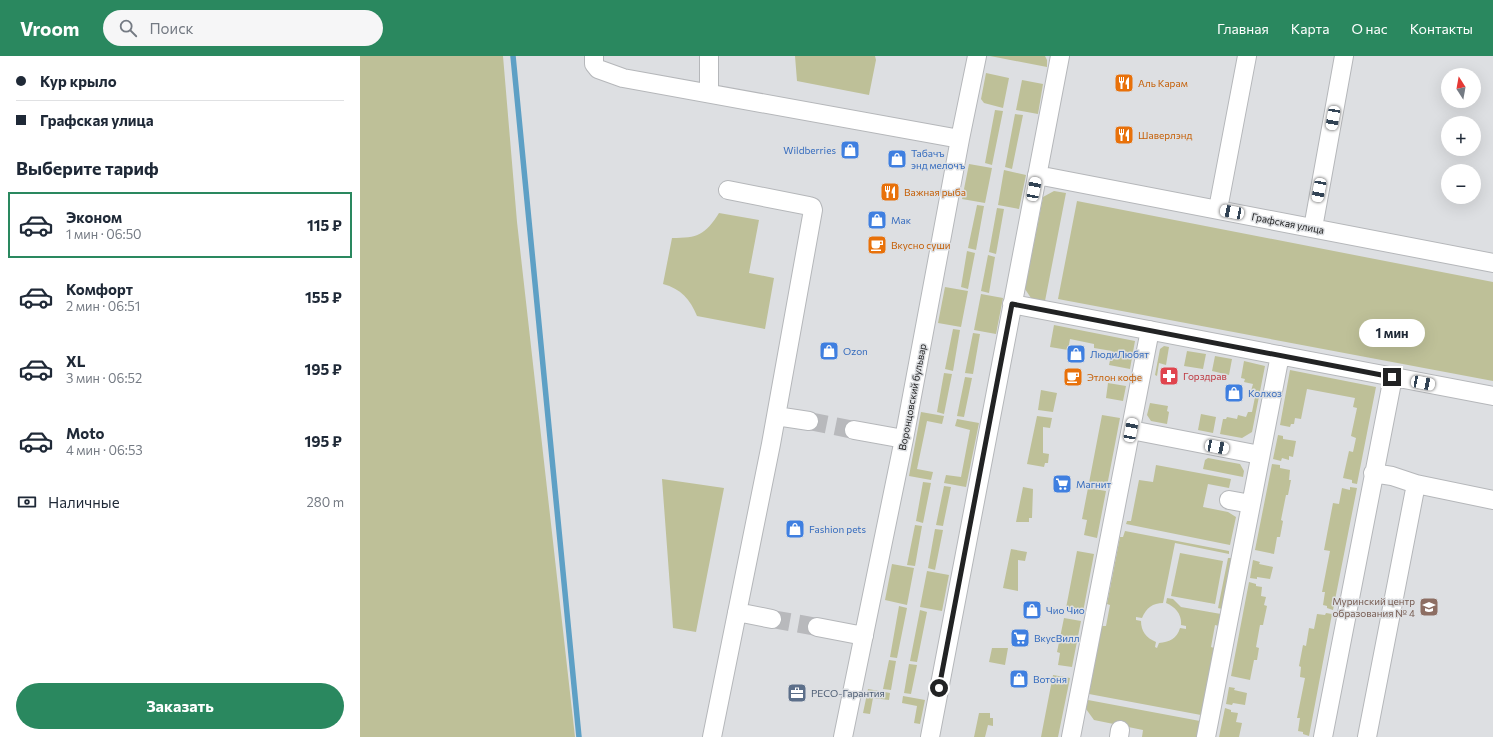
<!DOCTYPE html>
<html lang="ru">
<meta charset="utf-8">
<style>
body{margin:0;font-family:Commissioner,sans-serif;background:#f6f6f7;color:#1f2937;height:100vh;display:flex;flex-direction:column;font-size:15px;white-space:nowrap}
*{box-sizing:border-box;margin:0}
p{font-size:13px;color:#747a83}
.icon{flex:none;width:22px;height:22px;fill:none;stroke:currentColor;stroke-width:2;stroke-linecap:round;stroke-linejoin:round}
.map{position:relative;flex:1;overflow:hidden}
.side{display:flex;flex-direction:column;background:#fff;width:360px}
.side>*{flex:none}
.top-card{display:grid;align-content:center;height:88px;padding:0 16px;background:#fff}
.needle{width:26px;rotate:349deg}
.buttons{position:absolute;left:1081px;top:12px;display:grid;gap:8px}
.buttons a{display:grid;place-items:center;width:40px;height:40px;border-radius:50%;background:#fff;box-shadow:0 4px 16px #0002;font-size:20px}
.end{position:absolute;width:18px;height:18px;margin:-9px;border:5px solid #222324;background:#fff;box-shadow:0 0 0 2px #fff}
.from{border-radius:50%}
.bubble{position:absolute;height:28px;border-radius:14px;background:#fff;box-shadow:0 4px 16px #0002;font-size:13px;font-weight:700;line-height:28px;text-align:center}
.car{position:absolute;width:12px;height:24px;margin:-12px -6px;border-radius:5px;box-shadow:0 0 3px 1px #0007;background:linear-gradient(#fff 24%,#345 0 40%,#fff 0 76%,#345 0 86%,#fff 0)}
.top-card b{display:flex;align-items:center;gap:14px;height:38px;font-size:15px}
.top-card b+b{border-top:1px solid #e0e1e3}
.top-card i{width:10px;height:10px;background:#1f2937}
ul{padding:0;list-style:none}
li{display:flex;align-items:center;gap:12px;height:66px;margin:0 8px 6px;padding:0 8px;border:2px solid transparent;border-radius:0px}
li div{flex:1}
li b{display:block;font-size:15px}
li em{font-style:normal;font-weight:700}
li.current{border-color:#2a885f}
li>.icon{width:36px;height:36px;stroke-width:1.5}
h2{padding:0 16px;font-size:18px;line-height:48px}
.pay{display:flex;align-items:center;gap:10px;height:44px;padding:0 16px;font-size:15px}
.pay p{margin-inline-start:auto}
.action{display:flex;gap:8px;margin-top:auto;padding:8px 16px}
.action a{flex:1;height:46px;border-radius:24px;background:#2a885f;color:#fff;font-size:16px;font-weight:700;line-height:46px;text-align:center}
header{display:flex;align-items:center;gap:24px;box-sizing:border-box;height:56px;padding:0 20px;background:#2a885f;color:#fff}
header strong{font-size:19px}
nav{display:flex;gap:22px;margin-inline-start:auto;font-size:14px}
.search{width:280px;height:36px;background:#f6f6f7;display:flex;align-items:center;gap:10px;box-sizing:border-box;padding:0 14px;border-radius:22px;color:#747a83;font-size:15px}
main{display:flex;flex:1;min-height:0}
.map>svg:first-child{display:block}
</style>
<header>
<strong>Vroom</strong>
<div class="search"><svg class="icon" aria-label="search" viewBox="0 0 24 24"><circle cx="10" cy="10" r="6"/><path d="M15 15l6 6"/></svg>Поиск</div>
<nav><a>Главная</a><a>Карта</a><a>О нас</a><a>Контакты</a></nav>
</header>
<main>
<section class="side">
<div class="top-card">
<b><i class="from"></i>Кур крыло</b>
<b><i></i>Графская улица</b>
</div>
<h2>Выберите тариф</h2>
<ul>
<li class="current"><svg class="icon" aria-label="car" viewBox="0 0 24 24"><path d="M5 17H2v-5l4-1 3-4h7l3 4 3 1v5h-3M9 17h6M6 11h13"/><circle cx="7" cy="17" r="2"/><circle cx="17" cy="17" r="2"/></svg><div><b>Эконом</b><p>1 мин · 06:50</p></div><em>115 ₽</em></li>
<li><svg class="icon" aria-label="car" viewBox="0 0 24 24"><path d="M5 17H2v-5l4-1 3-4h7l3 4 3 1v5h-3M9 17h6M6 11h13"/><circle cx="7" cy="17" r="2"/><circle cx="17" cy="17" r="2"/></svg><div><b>Комфорт</b><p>2 мин · 06:51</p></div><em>155 ₽</em></li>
<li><svg class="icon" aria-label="car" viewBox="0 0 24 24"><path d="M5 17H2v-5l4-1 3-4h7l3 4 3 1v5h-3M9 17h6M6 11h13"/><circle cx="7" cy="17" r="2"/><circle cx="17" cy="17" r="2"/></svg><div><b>XL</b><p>3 мин · 06:52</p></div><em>195 ₽</em></li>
<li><svg class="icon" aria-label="car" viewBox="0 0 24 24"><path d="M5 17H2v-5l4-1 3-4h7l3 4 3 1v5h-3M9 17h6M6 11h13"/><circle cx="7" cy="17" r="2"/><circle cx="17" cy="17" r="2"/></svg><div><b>Moto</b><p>4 мин · 06:53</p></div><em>195 ₽</em></li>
</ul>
<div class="pay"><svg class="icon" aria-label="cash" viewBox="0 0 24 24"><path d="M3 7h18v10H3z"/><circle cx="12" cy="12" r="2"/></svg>Наличные<p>280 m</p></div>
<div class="action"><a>Заказать</a></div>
</section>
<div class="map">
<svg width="1133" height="681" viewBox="0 0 1133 681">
<rect width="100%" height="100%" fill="#dddfe2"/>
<!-- green -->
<path fill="#bec098" d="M0,0H143L157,166L215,681H0Z
M435,0H515L516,4L509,39L437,25Z
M630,0H685L687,4V11Z
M626,17L649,22L643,52L624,47L621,43Z
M662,24L683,28L678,58L656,54Z
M635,54L643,55L632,109L625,107Z
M655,58L663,59L652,113L645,111Z
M609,108L632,112L625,147L602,143Z
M644,114L666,119L659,153L638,149Z
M694,135L706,137L685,245L671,242L665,233L683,141Z
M717,145L1133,226V325L698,243Z
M617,149L624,150L616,194L608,192Z
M637,152L644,153L636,198L629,196Z
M359,157L399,164L389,217L414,222L405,273L337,260C330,243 321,233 303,228L312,182C338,182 345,179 359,157Z
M607,195L615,197L608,233L601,231Z
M628,199L635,201L629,237L621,235Z
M585,231L608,235L601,271L578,267Z
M621,238L643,242L636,278L614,274Z
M694,269L775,285L770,313L749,309L752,295L734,292V288L710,283L708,294L690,291Z
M593,273L600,274L593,315L585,313Z
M613,277L620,278L613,318L605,317Z
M804,290L809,291L806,309L799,307L797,320L795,319L800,293Z
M827,295L846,298L843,313L824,310Z
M855,300L872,303L869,319L852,315Z
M884,305L905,310L892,376L882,382L860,378L863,363H866L867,361L877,363L878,359L886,361L888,356H892L896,336L891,335L893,328L884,326L885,323L881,322Z
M930,314L1016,331L997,428L992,427V424L983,422L989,395L993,396L996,382L991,380L997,352L993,351L995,342L947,333L941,363L935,362L934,368H931L930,371L920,369Z
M584,317L592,318L584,358L577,356Z
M605,321L612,322L604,361L597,360Z
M748,327L766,330L763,345L746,342Z
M681,334L697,337L693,356L678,354Z
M790,347L808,350L807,355L809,356L807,368L791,365L787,359Z
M561,356L584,360L582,368L567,365L557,413L573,416L571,424L549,420Z
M841,358L856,361L853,377L838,374Z
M742,359L760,362L747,430L729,427Z
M677,360L692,362L690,372L683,371V397L689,398L688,407H685L684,411L667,408Z
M597,363L619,367L606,431L584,427L586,419L601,421L610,374L595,370Z
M918,379L923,380V383L936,385L933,401L929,400V404L922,402L921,405L913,403Z
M848,402L880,408L884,415L883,421L843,413L845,404Z
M912,408L920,409V412L930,414L929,424H931L928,439H926L921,464L923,465L920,481H917L914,498L895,494Z
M796,409L871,423L869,432L848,428L843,451L868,456L876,461L870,489L766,468L767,465H771L779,424L793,426Z
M302,423L364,432L336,576L313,572Z
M563,426L571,427L563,467L556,465Z
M584,430L591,431L583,470L576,469Z
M663,431L673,433L672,462H669V466H656Z
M990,431L997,432L973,554L967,552V550L963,549L965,536H962L970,495L964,494L973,447L979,448L982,432L990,434Z
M728,432L746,435L737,482L724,479L727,464L722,463Z
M555,469L562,470L555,510L547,509Z
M575,473L583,474L575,514L568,512Z
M765,475L869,495V498L815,487L803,547C793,547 786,552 782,562L776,561V564L781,565C781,575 786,582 796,586L795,591L797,592L799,587C809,586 817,583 820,572L826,573V570L821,569C822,559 816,551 806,547L807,542L813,543L821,551L861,558L859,570L855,569L851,591L854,592L841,659L729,638L742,570H746L750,549L747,548L760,481H763Z
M651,493L667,496L665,505L658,504V535L643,532Z
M717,495L734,498L723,556L706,552Z
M820,497L863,505L855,548L811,540Z
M868,502H872L862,553L858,552Z
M893,504L900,506L899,508L913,511L910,523L897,521V523L890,522Z
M532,508L554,512L547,549L525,544Z
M567,515L589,519L582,555L560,551Z
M889,526L896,528V530L902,531L901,540L906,541L904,549L907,550L903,569H900L896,591L899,592L897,604H894L890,624L871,620Z
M539,550L547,552L537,602L530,601Z
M560,554L567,556L557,606L550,605Z
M966,557L972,558L949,680L943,678V676L938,675L940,662H937L945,622L940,621L941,611L939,610L943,589L946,590L949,572L954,573L957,558L965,559Z
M704,562L721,565L712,611L698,609L700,597L697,596Z
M632,592H648L645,609L629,606Z
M529,604L536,605L531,634L523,633Z
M549,608L557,609L551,638L544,637Z
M693,619L710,622L698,681H681Z
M869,631L875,632L874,634L887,637L885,649L873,647L872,649L866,648Z
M508,633L530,637L529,644L513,642L510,658L503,657Z
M543,640L565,644L560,668L554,667L557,650L542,647Z
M728,644L840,665L837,681H782L783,674L734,664L726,653Z
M865,652L871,654V656L878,657L876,666L882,667L879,681H859Z
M619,657H630V662H633V670L628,669L625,681H614Z"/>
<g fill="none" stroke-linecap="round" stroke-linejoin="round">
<!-- stream -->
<path stroke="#5ea0c5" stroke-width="5.5" d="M153,0L219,681"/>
<!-- minor-tunnel -->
<path stroke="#b8b9bc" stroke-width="18" stroke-dasharray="18 9" stroke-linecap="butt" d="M449,365L494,374
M412,563L457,571"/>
<!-- minor casing -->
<g stroke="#b5b7ba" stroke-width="20">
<path id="minor" d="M234,0V8L238,13L263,22L600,83
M349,0V37
M677,119L1133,207
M858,153L887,0
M953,172L984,0
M652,248L1133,340
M416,360L449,365
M494,374L544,383
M771,374L900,399
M1056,428L1133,444
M869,444L891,448
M377,556L412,563
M457,571L504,580
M352,681L411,388L453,154L452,151L449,150L368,134
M483,681L544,383L600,83L617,0
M570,681L700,0
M711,681L790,274
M759,681L760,674
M846,681L920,299
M963,681L1033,321
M1007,681L1056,428L1032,420L1013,417"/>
</g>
<!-- minor -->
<use href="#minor" stroke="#fff" stroke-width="18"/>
</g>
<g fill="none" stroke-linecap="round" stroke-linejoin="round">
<!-- route -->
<path stroke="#222324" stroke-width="5" d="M579,632L652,248L1032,321"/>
</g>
<!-- icons -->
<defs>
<g id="restaurant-square" transform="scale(1)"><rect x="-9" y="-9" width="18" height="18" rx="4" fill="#e8710a" stroke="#dddfe2"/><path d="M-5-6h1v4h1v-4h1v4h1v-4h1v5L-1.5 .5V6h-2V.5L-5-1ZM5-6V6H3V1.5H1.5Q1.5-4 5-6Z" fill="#fff"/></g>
<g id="shop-square" transform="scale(1)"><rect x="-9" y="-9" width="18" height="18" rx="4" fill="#3f7fe0" stroke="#dddfe2"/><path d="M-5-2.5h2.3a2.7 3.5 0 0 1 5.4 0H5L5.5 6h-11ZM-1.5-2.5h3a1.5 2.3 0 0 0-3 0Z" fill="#fff"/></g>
<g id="cafe-square" transform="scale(1)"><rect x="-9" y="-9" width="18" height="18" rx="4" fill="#e8710a" stroke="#dddfe2"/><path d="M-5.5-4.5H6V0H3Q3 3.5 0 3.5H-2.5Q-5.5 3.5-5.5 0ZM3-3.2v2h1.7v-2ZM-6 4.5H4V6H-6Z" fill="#fff"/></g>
<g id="pharmacy-square" transform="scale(1)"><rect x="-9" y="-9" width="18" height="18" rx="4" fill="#e0444e" stroke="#dddfe2"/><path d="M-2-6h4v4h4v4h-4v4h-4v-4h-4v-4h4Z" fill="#fff"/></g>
<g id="supermarket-square" transform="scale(1)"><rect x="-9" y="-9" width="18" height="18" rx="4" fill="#3f7fe0" stroke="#dddfe2"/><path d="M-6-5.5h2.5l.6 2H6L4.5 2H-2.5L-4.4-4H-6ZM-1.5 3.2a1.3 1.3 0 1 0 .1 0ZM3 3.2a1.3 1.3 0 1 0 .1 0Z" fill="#fff"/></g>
<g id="school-square" transform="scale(1)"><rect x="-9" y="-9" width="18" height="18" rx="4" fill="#8d6e63" stroke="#dddfe2"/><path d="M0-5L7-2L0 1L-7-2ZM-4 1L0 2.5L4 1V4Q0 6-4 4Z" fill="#fff"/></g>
<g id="office-square" transform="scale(1)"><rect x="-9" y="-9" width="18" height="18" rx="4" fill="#5c6f8a" stroke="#dddfe2"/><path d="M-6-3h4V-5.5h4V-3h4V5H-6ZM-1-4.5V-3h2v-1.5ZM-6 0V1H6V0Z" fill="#fff"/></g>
</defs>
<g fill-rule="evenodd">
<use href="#restaurant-square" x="764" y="27"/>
<use href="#restaurant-square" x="764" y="79"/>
<use href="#shop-square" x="490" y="94"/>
<use href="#shop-square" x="537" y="103"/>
<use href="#restaurant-square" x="530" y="136"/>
<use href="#shop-square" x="517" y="164"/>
<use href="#cafe-square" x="517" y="189"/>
<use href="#shop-square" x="469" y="295"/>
<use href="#shop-square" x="716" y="298"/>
<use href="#pharmacy-square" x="809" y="320"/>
<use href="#cafe-square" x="713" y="321"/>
<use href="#shop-square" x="874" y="337"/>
<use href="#supermarket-square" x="702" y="428"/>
<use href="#shop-square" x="435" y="473"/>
<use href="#school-square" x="1069" y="551"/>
<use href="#shop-square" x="672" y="554"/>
<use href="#supermarket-square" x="660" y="582"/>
<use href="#shop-square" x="659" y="623"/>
<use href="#office-square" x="437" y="637"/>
</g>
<g text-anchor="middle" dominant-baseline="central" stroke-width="3" stroke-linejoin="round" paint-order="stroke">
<!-- food labels -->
<g font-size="10" fill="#c56008" stroke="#dddfe2" text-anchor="start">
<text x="778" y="27">Аль Карам</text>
<text x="778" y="79">Шаверлэнд</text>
<text x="544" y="136">Важная рыба</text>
<text x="531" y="189">Вкусно суши</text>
<text x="727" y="321">Этлон кофе</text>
</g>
<!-- shop labels -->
<g font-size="10" fill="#366cbe" stroke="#dddfe2" text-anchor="start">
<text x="476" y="94" text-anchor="end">Wildberries</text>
<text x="551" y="97">Табачъ<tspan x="551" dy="12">энд мелочъ</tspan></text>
<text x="531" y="164">Мак</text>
<text x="483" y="295">Ozon</text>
<text x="730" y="298">ЛюдиЛюбят</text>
<text x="888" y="337">Колхоз</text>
<text x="716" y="428">Магнит</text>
<text x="449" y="473">Fashion pets</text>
<text x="686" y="554">Чио Чио</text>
<text x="674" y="582">ВкусВилл</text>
<text x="673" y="623">Вотоня</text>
</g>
<!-- street labels -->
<g font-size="10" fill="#222324" stroke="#dddfe2">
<text transform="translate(928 167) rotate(11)">Графская улица</text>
<text transform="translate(552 341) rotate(-79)">Воронцовский бульвар</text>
</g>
<!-- health labels -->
<g font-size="10" fill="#be3a42" stroke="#dddfe2" text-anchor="start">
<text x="823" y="320">Горздрав</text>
</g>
<!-- education labels -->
<g font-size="10" fill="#785e54" stroke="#dddfe2" text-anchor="end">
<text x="1055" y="545">Муринский центр<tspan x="1055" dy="12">образования № 4</tspan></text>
</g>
<!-- service labels -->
<g font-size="10" fill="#4e5e75" stroke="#dddfe2" text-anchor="start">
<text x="451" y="637">РЕСО-Гарантия</text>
</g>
</g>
</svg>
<div class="buttons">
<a><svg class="needle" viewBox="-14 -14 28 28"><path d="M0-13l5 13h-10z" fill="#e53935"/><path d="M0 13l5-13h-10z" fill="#747a83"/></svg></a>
<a>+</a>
<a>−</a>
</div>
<i class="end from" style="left:579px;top:632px"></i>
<i class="end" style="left:1032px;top:321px"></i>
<div class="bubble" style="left:999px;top:263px;width:66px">1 мин</div>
<i class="car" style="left:973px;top:62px;rotate:190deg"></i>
<i class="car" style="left:674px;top:133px;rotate:11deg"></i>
<i class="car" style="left:959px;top:134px;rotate:191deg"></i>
<i class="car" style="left:872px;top:156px;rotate:281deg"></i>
<i class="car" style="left:1063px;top:327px;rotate:101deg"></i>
<i class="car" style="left:771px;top:374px;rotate:11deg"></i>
<i class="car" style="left:857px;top:391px;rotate:101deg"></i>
</div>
</main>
